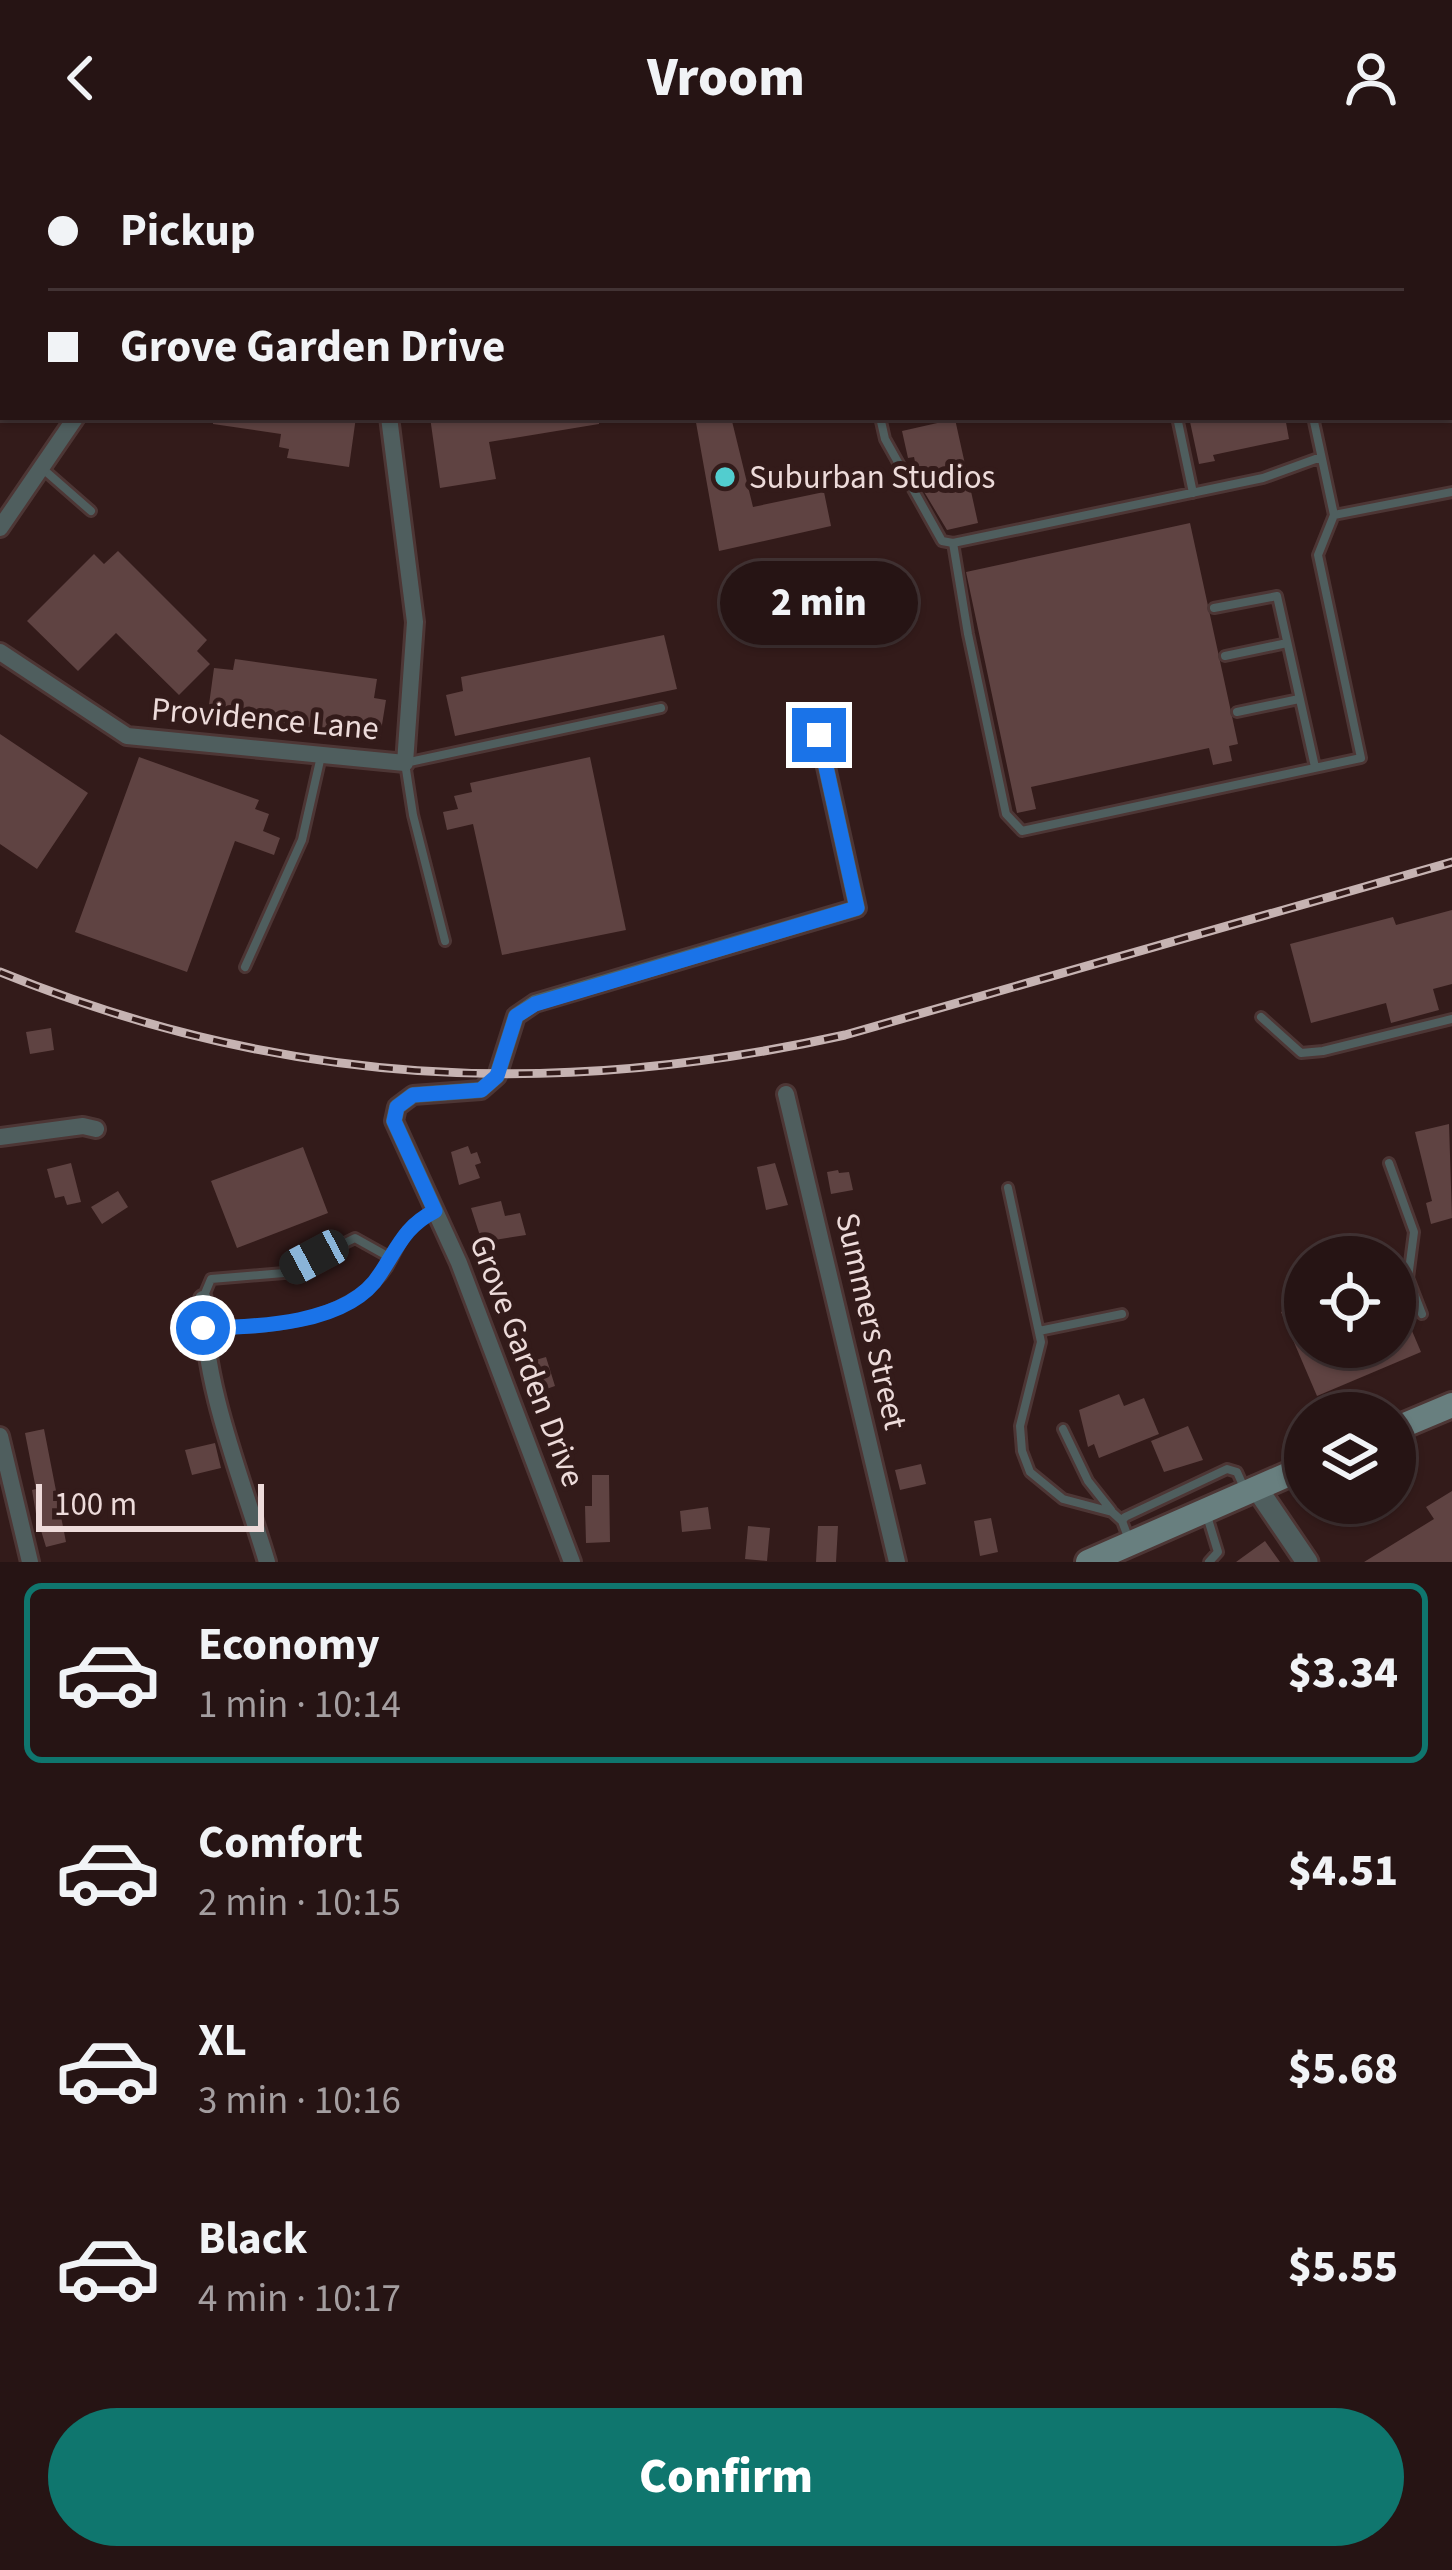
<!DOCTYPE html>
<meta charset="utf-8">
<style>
body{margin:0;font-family:"Source Sans 3",sans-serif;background:#322122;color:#f1f3f6;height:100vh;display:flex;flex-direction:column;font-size:45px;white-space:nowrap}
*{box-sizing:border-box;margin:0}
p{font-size:39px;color:#a49ea0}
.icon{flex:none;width:66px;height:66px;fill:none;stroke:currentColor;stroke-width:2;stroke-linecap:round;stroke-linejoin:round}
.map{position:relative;height:1406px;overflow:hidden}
.drawer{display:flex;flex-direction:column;background:#261414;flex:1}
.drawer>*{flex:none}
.top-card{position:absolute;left:0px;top:0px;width:1452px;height:264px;box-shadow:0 3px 9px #0004,0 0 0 3px #423334;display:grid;align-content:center;height:264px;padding:0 48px;background:#261414}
.tools{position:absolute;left:1284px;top:1080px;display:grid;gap:24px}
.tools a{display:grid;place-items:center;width:132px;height:132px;border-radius:50%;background:#261414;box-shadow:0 3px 9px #0004,0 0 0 3px #423334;font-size:60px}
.scale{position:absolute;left:36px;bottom:30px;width:228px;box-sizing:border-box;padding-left:12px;border:6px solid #eddbda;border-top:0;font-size:33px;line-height:42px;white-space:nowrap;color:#eddbda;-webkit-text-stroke:9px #331b1a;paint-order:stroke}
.end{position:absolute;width:54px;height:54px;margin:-27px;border:15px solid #1a73e8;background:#fff;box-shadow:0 0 0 6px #fff}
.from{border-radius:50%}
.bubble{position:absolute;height:84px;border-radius:42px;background:#261414;box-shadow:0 3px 9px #0004,0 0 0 3px #423334;font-size:39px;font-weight:800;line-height:84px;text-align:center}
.car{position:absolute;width:36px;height:72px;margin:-36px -18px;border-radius:15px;box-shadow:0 0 9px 3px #0007;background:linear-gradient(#222 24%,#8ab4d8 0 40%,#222 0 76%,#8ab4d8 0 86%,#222 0)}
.top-card b{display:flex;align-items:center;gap:42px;height:114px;font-size:45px}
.top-card b+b{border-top:3px solid #423334}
.top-card i{width:30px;height:30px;background:#f1f3f6}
ul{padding:21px 0 0;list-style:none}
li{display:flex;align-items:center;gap:36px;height:180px;margin:0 24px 18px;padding:0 24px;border:6px solid transparent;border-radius:18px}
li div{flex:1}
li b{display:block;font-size:45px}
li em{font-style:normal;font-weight:800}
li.current{border-color:#0f766e}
li>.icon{width:108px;height:108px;stroke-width:1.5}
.action{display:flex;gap:24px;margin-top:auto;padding:24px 48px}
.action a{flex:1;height:138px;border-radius:72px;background:#0f766e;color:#fff;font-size:48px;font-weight:800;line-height:138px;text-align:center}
header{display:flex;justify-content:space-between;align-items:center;height:156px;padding:0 48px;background:#261414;font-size:54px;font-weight:800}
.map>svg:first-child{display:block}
</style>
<header><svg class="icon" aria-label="back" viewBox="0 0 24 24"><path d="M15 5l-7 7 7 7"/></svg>Vroom<svg class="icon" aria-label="person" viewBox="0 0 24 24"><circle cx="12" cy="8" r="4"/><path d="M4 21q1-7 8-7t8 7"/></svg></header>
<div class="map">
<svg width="1452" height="1406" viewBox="0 0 1452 1406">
<rect width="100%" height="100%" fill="#331b1a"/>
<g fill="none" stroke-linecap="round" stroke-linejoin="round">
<!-- stream -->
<path stroke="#001717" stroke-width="4.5" d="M184,0L192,3
M347,3L355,0"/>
</g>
<!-- building -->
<path fill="#5f4342" d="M213,261H356L349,311L287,302L289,293L279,291L281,278L213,268Z
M430,261H599V268L489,286L496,323L440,332Z
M695,261H731L753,351L824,336L831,370L719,395Z
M1189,261H1285L1289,283L1213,299L1215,305L1199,308Z
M955,263L978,367L947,374L920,329L914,301L908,302L902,275Z
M1190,367L1238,588L1229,590L1232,605L1213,609L1209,592L1031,631L1036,653L1017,657L966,416Z
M118,395L207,484L197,495L210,508L179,539L116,477L78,515L27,465L94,398L104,408Z
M664,479L677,533L455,580L446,539L463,535L461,521Z
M235,503L377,523L374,542L386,544L380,581L208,556L214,512L233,514Z
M0,578L88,637L37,713L0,688Z
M139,601L259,644L255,653L269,658L263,675L280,682L274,699L235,685L187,816L75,776Z
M590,601L626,774L502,799L473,668L447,674L443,656L458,653L454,640L472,636L470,627Z
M1452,754V828L1433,833L1439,854L1391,867L1386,847L1311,867L1290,788L1393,761L1396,769Z
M51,872L54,894L30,898L26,876Z
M1449,968L1452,1062L1431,1068L1426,1047L1432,1045L1415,976Z
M468,990L471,998L477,996L481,1007L475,1009L480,1022L459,1029L451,996Z
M303,991L328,1057L237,1092L211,1025Z
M71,1007L81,1046L67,1049L64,1040L55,1042L47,1013Z
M775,1007L788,1049L766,1054L757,1011Z
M838,1014L839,1017L849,1016L853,1034L831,1038L827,1016Z
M118,1035L128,1051L102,1068L91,1051Z
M501,1045L505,1060L520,1057L526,1079L482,1086L471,1052Z
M1395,1135L1421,1196L1317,1240L1281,1156L1305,1145V1191H1395Z
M546,1201L555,1230L535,1237L525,1207Z
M1119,1238L1124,1250L1144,1242L1159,1278L1099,1302L1094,1288L1088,1291L1079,1254Z
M1188,1270L1203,1304L1164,1316L1151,1285Z
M44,1273L66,1386L46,1391L36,1358L32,1334L36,1333L25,1277Z
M215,1287L221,1312L192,1319L185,1294Z
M921,1308L926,1328L900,1334L895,1314Z
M592,1319H609L610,1386L586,1387L585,1350H592Z
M1452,1335V1406H1364L1434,1363L1426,1351Z
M708,1351L711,1373L682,1376L680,1355Z
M991,1362L998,1396L980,1400L974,1365Z
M748,1370L770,1372L767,1405L745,1403Z
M818,1370H838L836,1406H816Z
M1265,1385L1280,1406H1236Z"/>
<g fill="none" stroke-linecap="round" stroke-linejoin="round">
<!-- service casing -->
<g stroke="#4d3635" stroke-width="14">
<path id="service" d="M880,261L885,283L942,385L953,387
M1177,261L1193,337
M1313,261L1334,359L1452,336
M1321,301L1263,322L953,387L968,478L1006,658L1022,675L1361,602L1318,399L1334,359
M43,313L91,355
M1214,452L1277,440L1315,611
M1225,500L1287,487
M1237,556L1299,543
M445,785L413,659L405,607L661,552
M245,811L302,684L321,600
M1261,861L1301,897L1323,895L1452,863
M1389,1007L1414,1076L1408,1122L1422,1158
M1008,1032L1041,1186L1020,1270L1022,1295L1030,1316L1063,1343L1112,1356L1122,1365
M203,1142L211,1123L284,1117L355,1082L389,1101
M207,1172C265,1171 330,1169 375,1126C401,1101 393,1076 434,1056
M1039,1175L1122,1158
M1063,1273L1088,1325L1111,1354
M1207,1360L1218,1396L1209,1406
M1128,1381L1122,1365L1125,1361L1227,1313L1237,1316L1245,1334"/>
</g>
<!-- minor casing -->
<g stroke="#4d3635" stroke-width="22">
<path id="minor" d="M820,0V3
M0,372L76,261
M0,496L127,580L405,607L415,466L389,261
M786,938L897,1406
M0,981L83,970L96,973
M203,1143C203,1231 242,1322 267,1406
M0,1280L30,1406
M572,1406L459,1107L394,965L397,951L413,939L481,934L497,920L516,860L535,847L857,752L819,579"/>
</g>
<!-- tertiary casing -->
<g stroke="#4d3635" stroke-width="27">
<path id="tertiary" d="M1256,1331L1307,1406"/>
</g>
<!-- secondary casing -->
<g stroke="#4d3635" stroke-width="30">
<path id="secondary" d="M1433,3L1452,2
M1449,37H1452
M0,83L3,84
M1395,1273L1452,1249
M1088,1406L1305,1311"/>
</g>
<!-- service -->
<use href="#service" stroke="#4f5e5e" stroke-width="8"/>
<!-- minor -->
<use href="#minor" stroke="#4f5e5e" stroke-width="16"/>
<!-- tertiary -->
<use href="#tertiary" stroke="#4f5e5e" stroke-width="21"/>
<!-- secondary -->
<use href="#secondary" stroke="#687f7f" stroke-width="24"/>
<!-- rail casing -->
<g stroke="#c6b3b2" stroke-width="9">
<path id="rail" d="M0,816C280,930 552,944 845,879L1452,706"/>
</g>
<!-- rail -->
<use href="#rail" stroke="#331b1a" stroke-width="4.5" stroke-dasharray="14" stroke-linecap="butt"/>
</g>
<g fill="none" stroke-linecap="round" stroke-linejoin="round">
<!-- route -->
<path stroke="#1a73e8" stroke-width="15" d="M203,1172C255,1171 349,1169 380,1118C398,1091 405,1070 435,1055L394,965L397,951L413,939L481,934L497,920L516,860L535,848L857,752L819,579"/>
</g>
<!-- markers -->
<circle fill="#52cdcf" stroke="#331b1a" stroke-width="4.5" cx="725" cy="321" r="12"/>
<g text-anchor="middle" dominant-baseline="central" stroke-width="10" stroke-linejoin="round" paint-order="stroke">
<!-- poi labels -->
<g font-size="33" fill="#eddbda" stroke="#331b1a" text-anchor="start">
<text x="749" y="321">Suburban Studios</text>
</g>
<!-- street labels -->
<g font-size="33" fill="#eddbda" stroke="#331b1a">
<text transform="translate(265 563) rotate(5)">Providence Lane</text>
<text transform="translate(871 1165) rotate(77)">Summers Street</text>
<text transform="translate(527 1205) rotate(69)">Grove Garden Drive</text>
</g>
</g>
</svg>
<div class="tools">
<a><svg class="icon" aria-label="locate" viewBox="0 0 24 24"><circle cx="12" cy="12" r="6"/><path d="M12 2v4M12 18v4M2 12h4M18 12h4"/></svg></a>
<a><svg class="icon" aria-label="layers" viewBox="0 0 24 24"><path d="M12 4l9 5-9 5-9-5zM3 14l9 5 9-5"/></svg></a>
</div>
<div class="scale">100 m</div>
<i class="end from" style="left:203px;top:1172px"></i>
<i class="end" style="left:819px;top:579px"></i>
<div class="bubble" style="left:720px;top:405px;width:198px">2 min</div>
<i class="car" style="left:314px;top:1101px;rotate:242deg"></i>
<div class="top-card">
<b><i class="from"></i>Pickup</b>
<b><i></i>Grove Garden Drive</b>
</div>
</div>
<section class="drawer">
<ul>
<li class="current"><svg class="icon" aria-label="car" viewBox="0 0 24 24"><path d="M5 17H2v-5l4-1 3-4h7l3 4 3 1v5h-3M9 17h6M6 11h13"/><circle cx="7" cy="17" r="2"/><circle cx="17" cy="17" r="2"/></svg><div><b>Economy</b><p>1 min · 10:14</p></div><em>$3.34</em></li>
<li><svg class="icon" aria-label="car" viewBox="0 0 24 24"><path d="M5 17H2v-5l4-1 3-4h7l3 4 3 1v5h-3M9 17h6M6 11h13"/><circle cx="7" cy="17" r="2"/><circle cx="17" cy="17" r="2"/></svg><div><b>Comfort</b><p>2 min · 10:15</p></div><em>$4.51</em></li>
<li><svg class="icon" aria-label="car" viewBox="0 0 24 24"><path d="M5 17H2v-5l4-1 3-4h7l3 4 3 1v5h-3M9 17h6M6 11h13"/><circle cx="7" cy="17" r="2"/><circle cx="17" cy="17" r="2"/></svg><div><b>XL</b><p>3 min · 10:16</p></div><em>$5.68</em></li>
<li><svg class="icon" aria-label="car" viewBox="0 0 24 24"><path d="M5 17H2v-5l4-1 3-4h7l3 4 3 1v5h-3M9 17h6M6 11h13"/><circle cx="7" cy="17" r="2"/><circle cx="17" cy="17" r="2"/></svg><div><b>Black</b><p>4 min · 10:17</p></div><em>$5.55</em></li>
</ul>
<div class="action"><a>Confirm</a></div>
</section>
